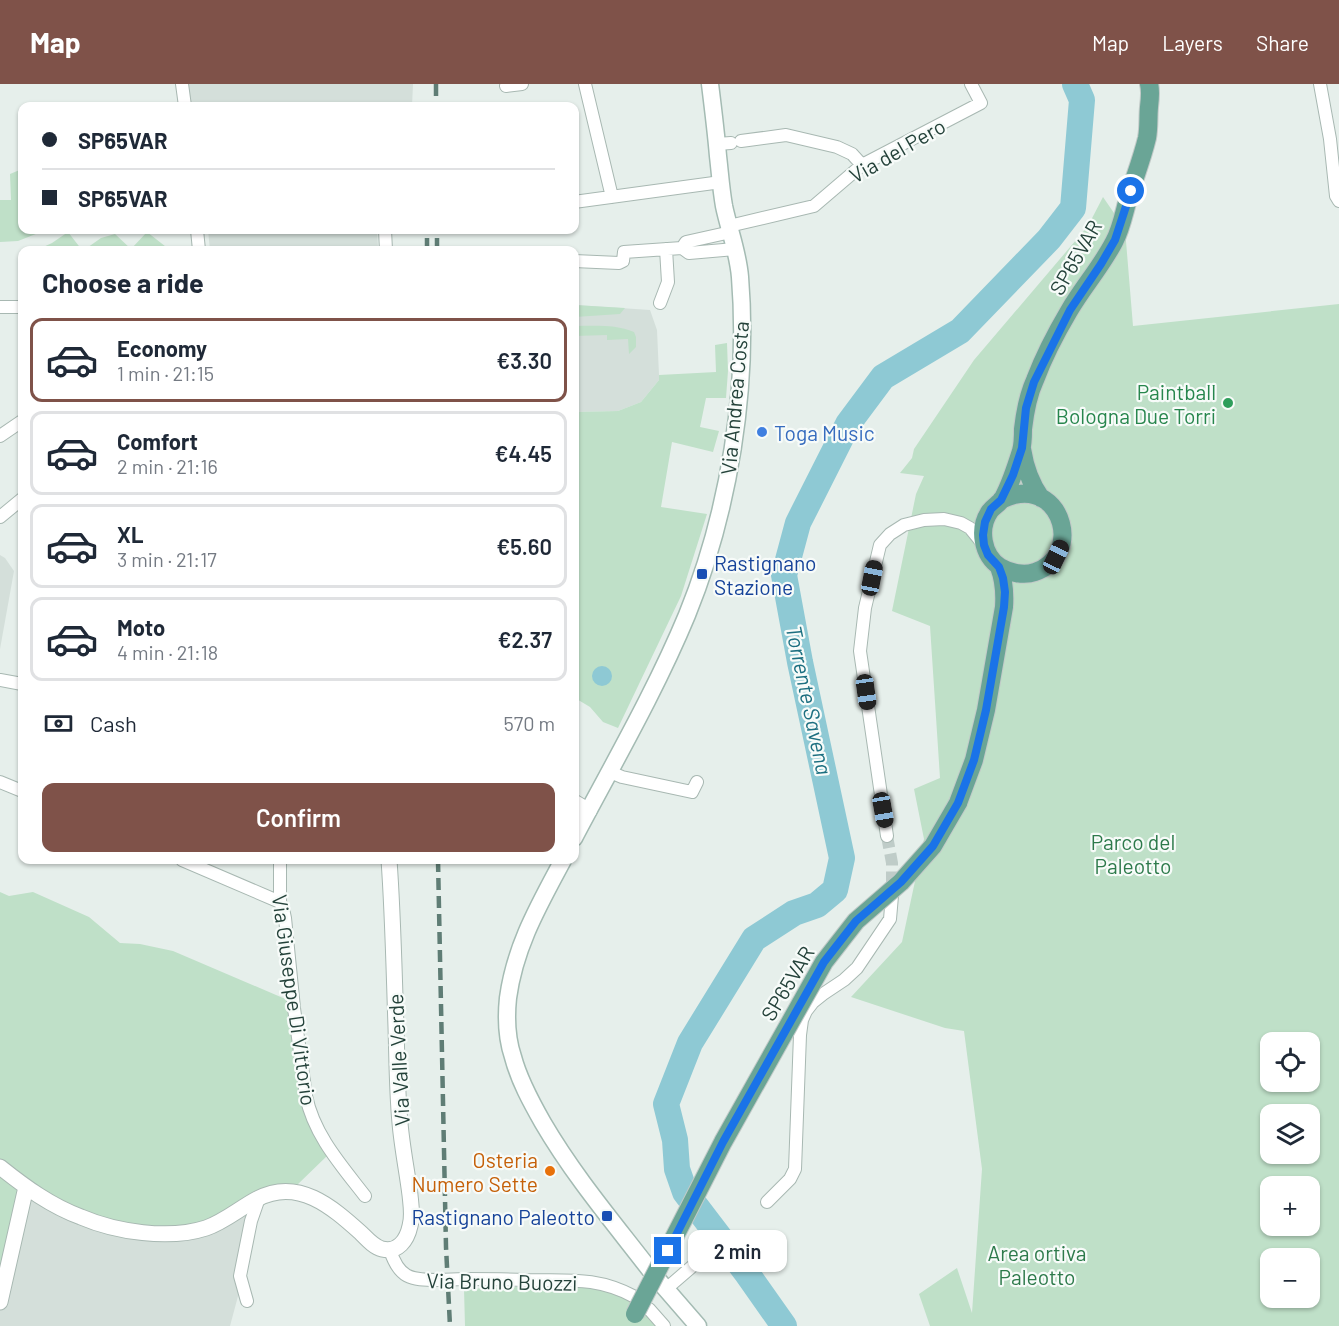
<!DOCTYPE html>
<meta charset="utf-8">
<style>
body{margin:0;font-family:Barlow,sans-serif;background:#f2f2f3;color:#1f2937;height:100vh;display:flex;flex-direction:column;font-size:22px;white-space:nowrap}
*{box-sizing:border-box;margin:0}
p{font-size:20px;color:#747a83}
.icon{flex:none;width:33px;height:33px;fill:none;stroke:currentColor;stroke-width:2;stroke-linecap:round;stroke-linejoin:round}
.map{position:relative;flex:1;overflow:hidden}
.sheet{position:absolute;left:18px;top:162px;width:561px;height:618px;display:flex;flex-direction:column;background:#fff;border-radius:12px;box-shadow:0 2px 4px #0004}
.sheet>*{flex:none}
.top-card{position:absolute;left:18px;top:18px;width:561px;height:132px;border-radius:12px;box-shadow:0 2px 4px #0004;display:grid;align-content:center;height:132px;padding:0 24px;background:#fff}
.controls{position:absolute;left:1260px;top:948px;display:grid;gap:12px}
.controls a{display:grid;place-items:center;width:60px;height:60px;border-radius:12px;background:#fff;box-shadow:0 2px 4px #0004;font-size:30px}
.end{position:absolute;width:27px;height:27px;margin:-14px;border:8px solid #1a73e8;background:#fff;box-shadow:0 0 0 3px #fff}
.from{border-radius:50%}
.bubble{position:absolute;height:42px;border-radius:12px;background:#fff;box-shadow:0 2px 4px #0004;font-size:20px;font-weight:600;line-height:42px;text-align:center}
.car{position:absolute;width:18px;height:36px;margin:-18px -9px;border-radius:8px;box-shadow:0 0 4px 2px #0007;background:linear-gradient(#222 24%,#8ab4d8 0 40%,#222 0 76%,#8ab4d8 0 86%,#222 0)}
.top-card b{display:flex;align-items:center;gap:21px;height:57px;font-size:22px}
.top-card b+b{border-top:2px solid #e0e1e3}
.top-card i{width:15px;height:15px;background:#1f2937}
ul{padding:0;list-style:none}
li{display:flex;align-items:center;gap:18px;height:84px;margin:0 12px 9px;padding:0 12px;border:3px solid #e0e1e3;border-radius:12px}
li div{flex:1}
li b{display:block;font-size:22px}
li em{font-style:normal;font-weight:600}
li.on{border-color:#7f5249}
li>.icon{width:54px;height:54px;stroke-width:1.5}
h2{padding:0 24px;font-size:27px;line-height:72px}
.pay{display:flex;align-items:center;gap:15px;height:66px;padding:0 24px;font-size:22px}
.pay p{margin-inline-start:auto}
.action{display:flex;gap:12px;margin-top:auto;padding:12px 24px}
.action a{flex:1;height:69px;border-radius:12px;background:#7f5249;color:#fff;font-size:24px;font-weight:600;line-height:69px;text-align:center}
header{display:flex;align-items:center;gap:36px;box-sizing:border-box;height:84px;padding:0 30px;background:#7f5249;color:#fff}
header strong{font-size:28px}
nav{display:flex;gap:33px;margin-inline-start:auto;font-size:21px}
.map>svg:first-child{display:block}
</style>
<header>
<strong>Map</strong>
<nav><a>Map</a><a>Layers</a><a>Share</a></nav>
</header>
<div class="map">
<svg width="1339" height="1242" viewBox="0 0 1339 1242">
<rect width="100%" height="100%" fill="#e6efeb"/>
<!-- built -->
<path fill="#d4dfda" d="M186,0H413L412,22H190Z
M208,146H377L378,163L333,166H210Z
M575,221L650,226L657,246L659,291V296L641,318L618,327L575,328Z
M0,471L5,474L14,487L0,565Z
M33,1110L256,1124L248,1175L230,1242H0V1184Z"/>
<!-- green -->
<path fill="#bfe0c8" fill-rule="evenodd" d="M22,85V146H46L18,157L0,158V116H11L10,90Z
M1103,113L1125,145L1133,242L1339,220V1242H930L919,1210L957,1184L972,1229L982,1085L964,947L945,944L851,913L902,858L924,755L914,705L940,694L930,542L892,527L916,410L924,392L900,389L912,374L914,365L974,276L1088,142ZM1270,958H1310V998H1270ZM1270,1030H1310V1070H1270ZM1270,1102H1310V1142H1270ZM1270,1174H1310V1214H1270Z
M68,148L82,166H39V165L52,159Z
M147,148L170,166H84L101,154L115,150L131,165Z
M575,221L625,224L620,230L575,233Z
M574,242C594,242 615,240 634,248L636,253V263L629,270L628,255L607,256V251L575,252Z
M727,259L728,287L726,314H706L700,343L719,347L713,368L672,358L661,423L707,430L681,512L618,644L603,638L590,623L575,614V328L618,327L641,318L659,296V291L716,288L715,261Z
M0,808L9,812L33,808L89,833L120,859L140,860L173,867L290,917L297,964L329,1070L295,1103L272,1117L206,1149L128,1147L33,1110L0,1184Z
M515,1203L603,1204L637,1217L659,1242H465L464,1205Z"/>
<!-- water -->
<path fill="#8ec9d4" d="M592 592a10 10 0 1 1 20 0a10 10 0 1 1-20 0Z"/>
<g fill="none" stroke-linecap="round" stroke-linejoin="round">
<!-- river -->
<path stroke="#8ec9d4" stroke-width="26" d="M784,1242L746,1188L685,1108L677,1085L675,1056L666,1020L690,959L754,855L794,829L817,821L835,806L842,774L800,578L784,491L798,439L848,340L883,293L960,247L1049,155L1073,124L1082,16L1075,0"/>
<!-- minor-tunnel -->
<path stroke="#bfccc8" stroke-width="12" stroke-dasharray="12 6" stroke-linecap="butt" d="M887,752L892,779V811"/>
<!-- minor casing -->
<g stroke="#a8b8b2" stroke-width="14">
<path id="minor" d="M182,0L185,22
M585,0L612,113
M1320,0L1330,55L1336,112L1339,117
M506,2L522,0
M741,57L786,51L837,63L852,70L862,81
M717,60L731,59
M574,118L721,98
M729,142L814,122L862,81L981,19L971,0
M197,146L199,166
M385,146L386,166
M682,164L686,158L731,148
M574,177L619,179L623,177L624,168L682,164L689,169L735,165
M660,219L668,198L666,165
M0,223H22
M0,352L22,337
M0,433L22,415
M0,596L22,600
M610,688L622,693L692,708L697,698
M0,698L22,707
M887,752L860,567L865,524L880,461L890,450L904,441L924,436L944,435L961,439L970,444L983,460
M182,776L280,818
M280,776V818L283,825L285,834L294,924L306,1012C314,1051 341,1081 365,1112
M767,1118L790,1095L795,1085L800,951L802,936L806,927L813,918L823,910L844,896L857,884L890,835L892,812
M390,1166C399,1194 410,1196 438,1196
M465,1195C485,1195 505,1195 526,1196C566,1197 597,1192 635,1213
M666,1205L695,1180
M247,1217L240,1192L251,1137L259,1114
M649,1225L664,1242"/>
</g>
<!-- tertiary casing -->
<g stroke="#a8b8b2" stroke-width="17">
<path id="tertiary" d="M574,718L589,727
M0,1083C25,1103 51,1122 81,1133C116,1148 169,1156 206,1144C224,1138 240,1124 257,1115C298,1093 332,1123 361,1149C367,1155 374,1163 382,1165C398,1169 407,1156 410,1142C413,1132 411,1121 410,1111C407,1087 402,1063 400,1039C397,1007 397,975 396,943C394,887 393,831 389,776
M0,1218L26,1103"/>
</g>
<!-- secondary casing -->
<g stroke="#a4bbb3" stroke-width="19">
<path id="secondary" d="M574,754C613,680 655,608 687,531C729,428 749,304 740,193C738,168 729,146 724,122C721,105 720,89 718,72C716,48 713,24 710,0
M563,776C539,821 515,862 508,914C506,933 507,955 513,973C519,996 531,1018 543,1039C574,1092 613,1138 650,1186
M659,1197L698,1242"/>
</g>
<!-- primary casing -->
<g stroke="#c2cac8" stroke-width="20">
<path id="primary" d="M1022,365C1025,384 1030,399 1041,414
M1001,416C1005,414 1010,412 1014,411C1063,399 1083,472 1035,488C1024,492 1010,489 1000,483C982,471 978,444 990,427C994,422 1000,419 1003,414C1011,399 1016,383 1021,367C1023,360 1023,352 1023,345C1025,328 1028,311 1035,296C1044,272 1056,249 1069,227C1083,203 1101,183 1114,158C1121,145 1124,129 1128,115C1134,95 1142,75 1147,54C1149,44 1148,33 1149,23C1150,15 1151,7 1149,0
M958,719L974,676L986,626L1004,523C1005,508 1004,496 999,483"/>
</g>
<!-- minor -->
<use href="#minor" stroke="#fff" stroke-width="12"/>
<!-- tertiary -->
<use href="#tertiary" stroke="#fff" stroke-width="15"/>
<!-- secondary -->
<use href="#secondary" stroke="#fff" stroke-width="16"/>
<!-- primary -->
<use href="#primary" stroke="#6aa596" stroke-width="18"/>
<!-- rail -->
<path stroke="#5f7d75" stroke-width="4.5" stroke-dasharray="12 6" stroke-linecap="butt" d="M436,0V22
M427,166V146
M437,166V146
M438,776L446,1163L450,1242"/>
<!-- minor-bridge casing -->
<g stroke="#a8b8b2" stroke-width="14" stroke-linecap="butt">
<path id="minor-bridge" d="M438,1196L465,1195"/>
</g>
<!-- primary-bridge casing -->
<g stroke="#c2cac8" stroke-width="20" stroke-linecap="butt">
<path id="primary-bridge" d="M635,1230L723,1058L824,878L856,837L901,798L933,762L958,719"/>
</g>
<!-- minor-bridge -->
<use href="#minor-bridge" stroke="#fff" stroke-width="12"/>
<!-- primary-bridge -->
<use href="#primary-bridge" stroke="#6aa596" stroke-width="18"/>
</g>
<g fill="none" stroke-linecap="round" stroke-linejoin="round">
<!-- route -->
<path stroke="#1a73e8" stroke-width="8" d="M668,1167L723,1058L824,878L856,837L901,798L933,762L958,719L974,676L986,626L1004,523L1005,508L1003,494L999,483L988,471L984,461L983,451L985,438L991,425L1001,416L1013,391L1022,364L1026,324L1034,298L1070,226L1101,180L1115,156L1131,107"/>
</g>
<!-- markers -->
<circle fill="#2e9e5b" stroke="#f7fbf9" stroke-width="2" cx="1228" cy="319" r="6"/>
<circle fill="#3f7fe0" stroke="#f7fbf9" stroke-width="2" cx="762" cy="348" r="6"/>
<g fill="#1a4fb4" stroke="#f7fbf9" stroke-width="2">
<rect x="696" y="484" width="12" height="12" rx="3"/>
<rect x="601" y="1126" width="12" height="12" rx="3"/>
</g>
<circle fill="#e8710a" stroke="#f7fbf9" stroke-width="2" cx="550" cy="1087" r="6"/>
<g text-anchor="middle" dominant-baseline="central" stroke-width="4.5" stroke-linejoin="round" paint-order="stroke">
<!-- street labels -->
<g font-size="21" fill="#24423a" stroke="#f7fbf9">
<text transform="translate(897 66) rotate(-30)">Via del Pero</text>
<text transform="translate(1075 173) rotate(-60)">SP65VAR</text>
<text transform="translate(734 314) rotate(-85)">Via Andrea Costa</text>
<text transform="translate(787 899) rotate(-59)">SP65VAR</text>
<text transform="translate(295 916) rotate(82)">Via Giuseppe Di Vittorio</text>
<text transform="translate(398 976) rotate(-93)">Via Valle Verde</text>
<text transform="translate(502 1197) rotate(1)">Via Bruno Buozzi</text>
</g>
<!-- leisure labels -->
<g font-size="21" fill="#27864d" stroke="#f7fbf9" text-anchor="end">
<text x="1216" y="307">Paintball<tspan x="1216" dy="24">Bologna Due Torri</tspan></text>
</g>
<!-- shop labels -->
<g font-size="21" fill="#366cbe" stroke="#f7fbf9" text-anchor="start">
<text x="774" y="348">Toga Music</text>
</g>
<!-- transit labels -->
<g font-size="21" fill="#164399" stroke="#f7fbf9" text-anchor="start">
<text x="714" y="478">Rastignano<tspan x="714" dy="24">Stazione</tspan></text>
<text x="595" y="1132" text-anchor="end">Rastignano Paleotto</text>
</g>
<!-- park labels -->
<g font-size="21" fill="#2d7a4b" stroke="#f7fbf9">
<text x="1133" y="757">Parco del<tspan x="1133" dy="24">Paleotto</tspan></text>
<text x="1037" y="1168">Area ortiva<tspan x="1037" dy="24">Paleotto</tspan></text>
</g>
<!-- food labels -->
<g font-size="21" fill="#c56008" stroke="#f7fbf9" text-anchor="end">
<text x="538" y="1075">Osteria<tspan x="538" dy="24">Numero Sette</tspan></text>
</g>
<!-- water labels -->
<g font-size="22" font-style="italic" fill="#1c6f80" stroke="#f7fbf9">
<text transform="translate(810 616) rotate(78)">Torrente Savena</text>
</g>
</g>
</svg>
<div class="controls">
<a><svg class="icon" aria-label="locate" viewBox="0 0 24 24"><circle cx="12" cy="12" r="6"/><path d="M12 2v4M12 18v4M2 12h4M18 12h4"/></svg></a>
<a><svg class="icon" aria-label="layers" viewBox="0 0 24 24"><path d="M12 4l9 5-9 5-9-5zM3 14l9 5 9-5"/></svg></a>
<a>+</a>
<a>−</a>
</div>
<i class="end from" style="left:1131px;top:107px"></i>
<i class="end" style="left:668px;top:1167px"></i>
<div class="bubble" style="left:688px;top:1146px;width:99px">2 min</div>
<i class="car" style="left:1056px;top:473px;rotate:25deg"></i>
<i class="car" style="left:872px;top:494px;rotate:11deg"></i>
<i class="car" style="left:866px;top:608px;rotate:172deg"></i>
<i class="car" style="left:883px;top:726px;rotate:170deg"></i>
<div class="top-card">
<b><i class="from"></i>SP65VAR</b>
<b><i></i>SP65VAR</b>
</div>
<section class="sheet">
<h2>Choose a ride</h2>
<ul>
<li class="on"><svg class="icon" aria-label="car" viewBox="0 0 24 24"><path d="M5 17H2v-5l4-1 3-4h7l3 4 3 1v5h-3M9 17h6M6 11h13"/><circle cx="7" cy="17" r="2"/><circle cx="17" cy="17" r="2"/></svg><div><b>Economy</b><p>1 min · 21:15</p></div><em>€3.30</em></li>
<li><svg class="icon" aria-label="car" viewBox="0 0 24 24"><path d="M5 17H2v-5l4-1 3-4h7l3 4 3 1v5h-3M9 17h6M6 11h13"/><circle cx="7" cy="17" r="2"/><circle cx="17" cy="17" r="2"/></svg><div><b>Comfort</b><p>2 min · 21:16</p></div><em>€4.45</em></li>
<li><svg class="icon" aria-label="car" viewBox="0 0 24 24"><path d="M5 17H2v-5l4-1 3-4h7l3 4 3 1v5h-3M9 17h6M6 11h13"/><circle cx="7" cy="17" r="2"/><circle cx="17" cy="17" r="2"/></svg><div><b>XL</b><p>3 min · 21:17</p></div><em>€5.60</em></li>
<li><svg class="icon" aria-label="car" viewBox="0 0 24 24"><path d="M5 17H2v-5l4-1 3-4h7l3 4 3 1v5h-3M9 17h6M6 11h13"/><circle cx="7" cy="17" r="2"/><circle cx="17" cy="17" r="2"/></svg><div><b>Moto</b><p>4 min · 21:18</p></div><em>€2.37</em></li>
</ul>
<div class="pay"><svg class="icon" aria-label="cash" viewBox="0 0 24 24"><path d="M3 7h18v10H3z"/><circle cx="12" cy="12" r="2"/></svg>Cash<p>570 m</p></div>
<div class="action"><a>Confirm</a></div>
</section>
</div>
